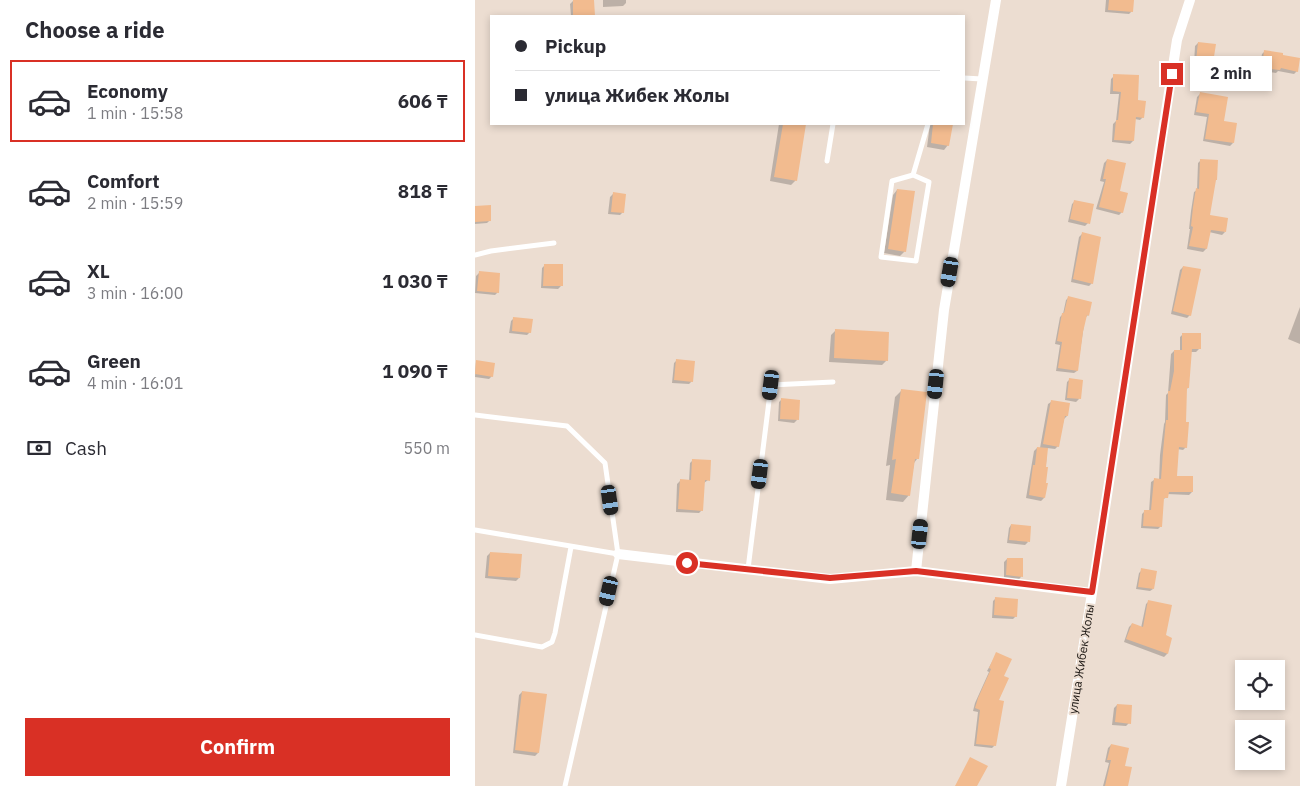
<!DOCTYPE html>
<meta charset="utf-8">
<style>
body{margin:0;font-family:"IBM Plex Sans",sans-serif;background:#f2f2f3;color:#2b2b33;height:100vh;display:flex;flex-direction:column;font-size:19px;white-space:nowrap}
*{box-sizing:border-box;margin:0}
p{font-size:16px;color:#7c7c81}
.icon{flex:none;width:28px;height:28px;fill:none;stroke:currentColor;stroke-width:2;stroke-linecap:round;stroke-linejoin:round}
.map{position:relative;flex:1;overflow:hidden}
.side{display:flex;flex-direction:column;background:#fff;width:475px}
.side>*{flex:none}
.banner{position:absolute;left:15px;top:15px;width:475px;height:110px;border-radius:0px;box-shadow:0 2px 8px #0003;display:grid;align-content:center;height:110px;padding:0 25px;background:#fff}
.controls{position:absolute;left:760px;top:660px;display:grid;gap:10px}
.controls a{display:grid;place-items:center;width:50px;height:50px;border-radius:0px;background:#fff;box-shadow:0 2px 8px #0003;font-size:25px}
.end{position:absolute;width:22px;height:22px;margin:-11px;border:6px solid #d93025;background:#fff;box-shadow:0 0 0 2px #fff}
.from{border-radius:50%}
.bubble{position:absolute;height:35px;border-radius:0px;background:#fff;box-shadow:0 2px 8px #0003;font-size:16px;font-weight:800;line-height:35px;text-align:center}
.car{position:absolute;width:15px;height:30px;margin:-15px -8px;border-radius:6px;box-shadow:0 0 4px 1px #0007;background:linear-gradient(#222 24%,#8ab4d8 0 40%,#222 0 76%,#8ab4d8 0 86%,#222 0)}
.banner b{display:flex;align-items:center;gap:18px;height:48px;font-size:19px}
.banner b+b{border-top:1px solid #e1e1e2}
.banner i{width:12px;height:12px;background:#2b2b33}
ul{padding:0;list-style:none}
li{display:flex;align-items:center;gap:15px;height:82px;margin:0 10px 8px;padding:0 15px;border:2px solid transparent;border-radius:0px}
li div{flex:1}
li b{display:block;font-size:19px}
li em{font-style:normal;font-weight:800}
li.selected{border-color:#d93025}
li>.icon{width:45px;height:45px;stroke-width:1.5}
h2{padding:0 25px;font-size:22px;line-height:60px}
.pay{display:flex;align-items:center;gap:12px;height:55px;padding:0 25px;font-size:19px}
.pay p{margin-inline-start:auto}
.action{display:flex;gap:10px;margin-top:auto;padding:10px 25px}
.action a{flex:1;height:58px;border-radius:0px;background:#d93025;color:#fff;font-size:20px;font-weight:800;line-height:58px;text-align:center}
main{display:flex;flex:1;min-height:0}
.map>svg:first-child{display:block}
</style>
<main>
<section class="side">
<h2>Choose a ride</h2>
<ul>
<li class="selected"><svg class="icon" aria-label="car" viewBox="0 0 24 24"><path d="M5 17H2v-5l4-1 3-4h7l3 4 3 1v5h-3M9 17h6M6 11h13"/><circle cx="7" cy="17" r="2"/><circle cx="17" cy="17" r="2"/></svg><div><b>Economy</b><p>1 min · 15:58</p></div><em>606 ₸</em></li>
<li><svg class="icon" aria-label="car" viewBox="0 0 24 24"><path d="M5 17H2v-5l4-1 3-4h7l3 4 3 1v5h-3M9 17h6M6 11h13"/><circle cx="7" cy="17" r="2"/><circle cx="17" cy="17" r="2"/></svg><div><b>Comfort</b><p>2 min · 15:59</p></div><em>818 ₸</em></li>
<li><svg class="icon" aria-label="car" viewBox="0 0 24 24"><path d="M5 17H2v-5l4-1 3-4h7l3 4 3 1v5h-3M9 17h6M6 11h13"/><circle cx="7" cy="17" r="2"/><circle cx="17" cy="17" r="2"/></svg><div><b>XL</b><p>3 min · 16:00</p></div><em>1 030 ₸</em></li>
<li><svg class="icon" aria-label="car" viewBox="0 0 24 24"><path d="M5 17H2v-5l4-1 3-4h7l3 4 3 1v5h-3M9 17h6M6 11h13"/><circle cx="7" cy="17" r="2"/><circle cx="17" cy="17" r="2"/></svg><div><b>Green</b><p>4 min · 16:01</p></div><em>1 090 ₸</em></li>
</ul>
<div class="pay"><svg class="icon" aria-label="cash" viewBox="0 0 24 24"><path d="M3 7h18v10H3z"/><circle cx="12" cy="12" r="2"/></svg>Cash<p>550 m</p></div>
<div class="action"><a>Confirm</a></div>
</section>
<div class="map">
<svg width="825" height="786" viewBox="0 0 825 786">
<rect width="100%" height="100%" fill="#ecddd1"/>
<!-- shadow -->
<path fill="#0003" d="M118,0L119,16H96L95,4L98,1Z
M128,0H151V3L148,6L128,7Z
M631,0H658L657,11L654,14L630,12Z
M723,43L737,62L734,65L719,64L720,46Z
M790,51L822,71L819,74L803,71L801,73L784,70L787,54Z
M639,76L662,101L668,117L665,120L660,119L658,141L655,144L637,142L638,124L641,121L644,94H635L636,79Z
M725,94L748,122L758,143L755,146L728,141L732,117L719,115L722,97Z
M304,124H330L321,180L316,185L295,181Z
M455,124H477L473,145L469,150L452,147Z
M632,160L644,192L647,212L644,215L621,209L629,182L625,181L629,163Z
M726,160L734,216L750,232L747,235L734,232L731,249L728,252L712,249L715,229H714L716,211L719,192L722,190L723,163Z
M422,190L430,251L425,256L409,253L418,195Z
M138,194L148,212L145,215L133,214L135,197Z
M600,201L613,223L610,226L593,222L597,204Z
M0,208L15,220L12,223L0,224Z
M607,234L617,283L614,286L596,282L604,237Z
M70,265L86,286L83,289L66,288L67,268Z
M708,267L715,315L712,318L696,314L705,270Z
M4,273L23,292L20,295L0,293L1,276Z
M594,297L613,315L610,318L602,371L599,373L581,371L585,345L580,344L585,317L588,314L591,300Z
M825,307V344L813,339Z
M39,318L55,332L52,335L34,333L36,321Z
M361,330L412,360L407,365L354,362L356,335Z
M708,334L724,349L721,352H716L713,388L710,390L711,447L708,450L702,449L701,477L717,492L714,495L692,494V497L687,500L686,526L683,529L666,528L667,514L670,511L674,512L676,482L679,480H684L685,455L689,424L690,422L691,395L693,393L696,354L699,351H705V337Z
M202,360L217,381L214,384L197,383L199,363Z
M1,362L17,376L14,379L0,377Z
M595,379L604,399L601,402L590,400L592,382Z
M427,390L442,459L439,463L434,495L428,502L411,500L415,465L411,466L420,397Z
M307,399L322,420L319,423L303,421L304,402Z
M576,402L592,416L589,419L583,446L580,449L572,448L569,498L566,501L551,498L559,451L562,448H565L573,404Z
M218,460L233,480L229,483L227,510L224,513L201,512L202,484L205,481H214L215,463Z
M536,525L553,542L550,545L532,543L534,528Z
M15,553L44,578L41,581L10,578L12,556Z
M532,559L547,560L546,577L543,580L529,578V562Z
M667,570L678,589L675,591L661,589L664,573Z
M521,598L541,616L538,619L517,618L518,601Z
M674,601L689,636L696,638L692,654L689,657L649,642L654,627L657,624L666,628L671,604Z
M522,653L528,677L522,700L520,745L517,748L499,746L503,712L498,711L500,703L514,672L512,671Z
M47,692L63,753L60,756L38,753L44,695Z
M642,705L654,723L651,726L637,725L639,708Z
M636,745L649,766L651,786H628L634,763L630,762L633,748Z"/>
<!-- building -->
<path fill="#f2bb8f" d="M98,0H119L120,16H98Z
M634,0H659L658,12L633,10Z
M723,42L741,44L738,63L721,61Z
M789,50L808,53V55L825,58L823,72L806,68L805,70L787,68Z
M638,74L664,75L663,100L671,101L669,118L661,117L659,141L639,140L641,120H643L646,92L638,91Z
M725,92L753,97L749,121L762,123L759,143L730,139L734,114L721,112Z
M308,124H331L322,181L299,177Z
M458,124H478L474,146L456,143Z
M632,159L651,163L645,191L653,193L648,213L624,207L631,179H628Z
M725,159L743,160L742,180H741L735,215L753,218L751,232L736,230L732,249L714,246L718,227L716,226L718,207L721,188L724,189Z
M422,189L440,191L431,252L413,249Z
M138,192L151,194L149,213L136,212Z
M599,200L619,204L615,224L595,219Z
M16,205V221L0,222V206Z
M607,232L626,237L618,284L598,279Z
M69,264H88V286H68Z
M708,266L726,269L716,316L698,311Z
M4,271L25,273L24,293L2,291Z
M593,296L617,302L614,316L612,315L608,332L603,371L583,368L587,342L582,341L587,313H589Z
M38,317L58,319L56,333L37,331Z
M360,329L414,332L413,361L359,358Z
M707,333H726V349H717L714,388H712L711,422H714L712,448L704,447L702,476H718V492H694L693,498H689L687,527L668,526L669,510H676L679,478L686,479L688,452L691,420H693V391H695L699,371V350H707Z
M201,359L220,361L218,382L199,380Z
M1,360L20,363L18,377L0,374Z
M594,378L608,380L606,399L592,398Z
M426,389L452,392L444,459H440L435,496L416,493L421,459L417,460Z
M306,398L325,400L324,420L305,419Z
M576,400L595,403L593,416H590L584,447L568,444Z
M562,447L573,448L571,467H573L571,483H573L570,498L554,495L558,465H560Z
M217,459L236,460L235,481L230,480L228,511L203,509L205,479L216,480Z
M536,524L556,526L555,542L534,540Z
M15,552L47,554L45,578L13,576Z
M532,558H548V577L531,575Z
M666,568L682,571L679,589L663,587Z
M520,597L543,599L542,617L519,615Z
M673,600L697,605L691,635L697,638L693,654L651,639L657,623L668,627Z
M521,652L537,659L529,676L534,678L524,700L529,701L521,746L501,744L505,710L500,708L503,698L516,669L514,668Z
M47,691L72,694L64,753L40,750Z
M642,704L657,705L656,724L640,722Z
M636,744L654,748L650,766L657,767L653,786H630L636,760H632Z
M495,757L513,766L502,786H480Z"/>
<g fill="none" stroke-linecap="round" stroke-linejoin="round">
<!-- lane -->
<path stroke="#fff" stroke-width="5" d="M489,78L507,79
M352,161L358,124
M438,175L454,182L441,261L406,257L417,181Z
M438,175L453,124
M0,255L16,251L79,243
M0,415L92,426L130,463L143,554L90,786
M0,530L143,554
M273,569L296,385L358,382
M0,635L67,647L77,642L80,633L96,547"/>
<!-- street -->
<path stroke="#fff" stroke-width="10" d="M143,554L355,579L441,571L617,593
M441,571L469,310L521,0
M586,786L617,593L702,40L715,0"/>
</g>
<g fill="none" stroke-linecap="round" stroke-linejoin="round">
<!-- route -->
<path stroke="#d93025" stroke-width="6" d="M212,563L355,578L441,571L617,592L697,74"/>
</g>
<g text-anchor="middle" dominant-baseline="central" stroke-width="4" stroke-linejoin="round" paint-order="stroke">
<!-- street labels -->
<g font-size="12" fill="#1c1713" stroke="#ecddd1">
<text transform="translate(606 659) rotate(-81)">улица Жибек Жолы</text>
</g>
</g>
</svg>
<div class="controls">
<a><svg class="icon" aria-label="locate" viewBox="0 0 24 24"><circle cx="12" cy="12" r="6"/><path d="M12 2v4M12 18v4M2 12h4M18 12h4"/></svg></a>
<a><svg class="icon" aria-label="layers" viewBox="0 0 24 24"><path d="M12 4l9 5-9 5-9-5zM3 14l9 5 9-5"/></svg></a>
</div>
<i class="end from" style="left:212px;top:563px"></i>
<i class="end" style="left:697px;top:74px"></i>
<div class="bubble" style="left:715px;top:56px;width:82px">2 min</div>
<i class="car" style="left:475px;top:272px;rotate:190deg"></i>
<i class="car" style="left:461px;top:384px;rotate:186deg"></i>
<i class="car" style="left:296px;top:385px;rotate:187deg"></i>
<i class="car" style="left:285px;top:474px;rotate:187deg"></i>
<i class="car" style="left:135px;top:500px;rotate:172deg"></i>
<i class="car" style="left:445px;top:534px;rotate:6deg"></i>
<i class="car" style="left:134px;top:591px;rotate:193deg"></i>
<div class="banner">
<b><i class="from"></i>Pickup</b>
<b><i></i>улица Жибек Жолы</b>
</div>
</div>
</main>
